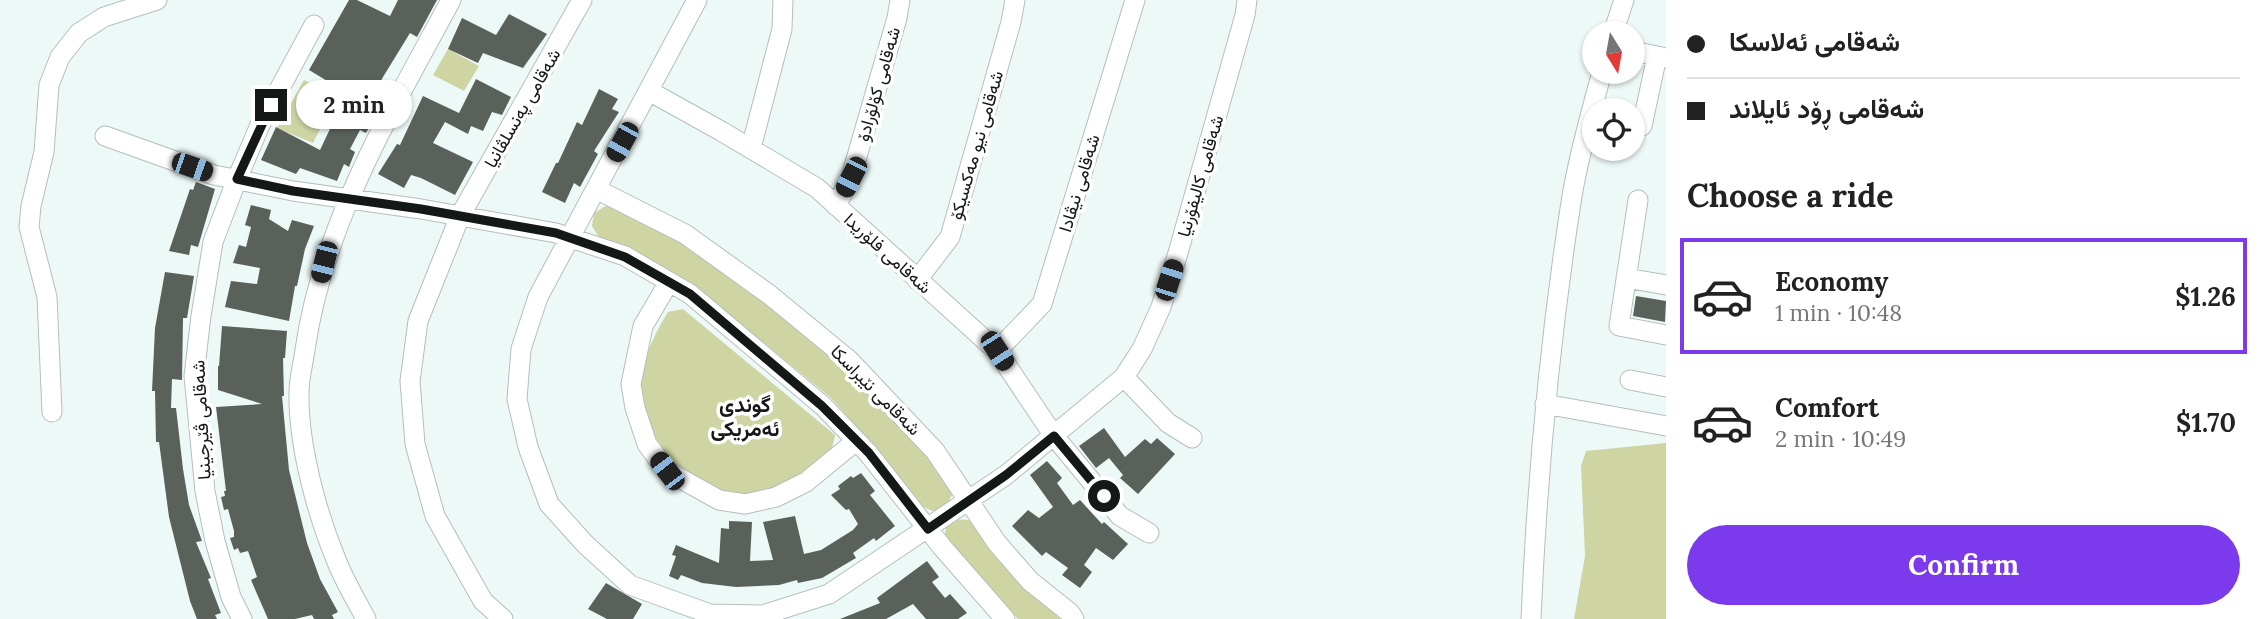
<!DOCTYPE html>
<meta charset="utf-8">
<style>
body{margin:0;font-family:Lora,Vazirmatn,serif;background:#f6f6f6;color:#222;height:100vh;display:flex;flex-direction:column;font-size:26px;white-space:nowrap}
*{box-sizing:border-box;margin:0}
p{font-size:23px;color:#767676}
.icon{flex:none;width:38px;height:38px;fill:none;stroke:currentColor;stroke-width:2;stroke-linecap:round;stroke-linejoin:round}
.map{position:relative;flex:1;overflow:hidden}
.drawer{display:flex;flex-direction:column;background:#fff;width:595px}
.drawer>*{flex:none}
.hud{display:grid;align-content:center;height:154px;padding:0 21px;background:#fff}
.needle{width:46px;rotate:169deg}
.buttons{position:absolute;left:1582px;top:21px;display:grid;gap:14px}
.buttons a{display:grid;place-items:center;width:63px;height:63px;border-radius:50%;background:#fff;box-shadow:0 2px 5px #0004;font-size:35px}
.end{position:absolute;width:32px;height:32px;margin:-16px;border:9px solid #141817;background:#fff;box-shadow:0 0 0 4px #fff}
.from{border-radius:50%}
.bubble{position:absolute;height:49px;border-radius:24px;background:#fff;box-shadow:0 2px 5px #0004;font-size:23px;font-weight:700;line-height:49px;text-align:center}
.car{position:absolute;width:21px;height:42px;margin:-21px -10px;border-radius:9px;box-shadow:0 0 5px 2px #0007;background:linear-gradient(#222 24%,#8ab4d8 0 40%,#222 0 76%,#8ab4d8 0 86%,#222 0)}
.hud b{display:flex;align-items:center;gap:24px;height:66px;font-size:26px}
.hud b+b{border-top:2px solid #e0e0e0}
.hud i{width:18px;height:18px;background:#222}
ul{padding:0;list-style:none}
li{display:flex;align-items:center;gap:21px;height:116px;margin:0 14px 10px;padding:0 7px;border:4px solid transparent;border-radius:0px}
li div{flex:1}
li b{display:block;font-size:26px}
li em{font-style:normal;font-weight:700}
li.on{border-color:#7c3aed}
li>.icon{width:63px;height:63px;stroke-width:1.5}
h2{padding:0 21px;font-size:32px;line-height:84px}
.primary-button{display:flex;gap:14px;margin-top:auto;padding:14px 21px}
.primary-button a{flex:1;height:80px;border-radius:42px;background:#7c3aed;color:#fff;font-size:28px;font-weight:700;line-height:80px;text-align:center}
main{display:flex;flex:1;min-height:0}
.map>svg:first-child{display:block}
</style>
<main>
<div class="map">
<svg width="1666" height="619" viewBox="0 0 1666 619">
<rect width="100%" height="100%" fill="#edf9f7"/>
<!-- green -->
<path fill="#ced5a3" d="M448,49L479,66L464,91L433,75Z
M304,80L337,96L313,143L277,128Z
M609,204L650,222L734,275L819,347L914,439L949,487L952,495L945,508L932,511L920,505L885,459L831,398L708,297L637,255L598,236L592,226L594,213Z
M683,309L835,435C831,461 819,469 795,479C785,483 775,490 765,492C705,506 640,448 641,387C642,359 654,335 668,312Z
M1666,443V619H1574L1585,556L1581,466L1586,451Z
M953,519L969,520L1015,576L1060,619H1018L966,567L944,539L946,528Z"/>
<!-- building -->
<path fill="#5a615b" d="M349,0H357L390,16L398,0H437L417,37L410,33L383,77L368,106L378,111L366,133L360,130L350,149L355,152L349,167L344,164L337,181L300,168L296,174L261,160L276,127L320,150L347,93L309,70Z
M509,14L547,34L523,68L483,53L478,63L448,49L462,18L496,35Z
M476,79L511,97L502,115L492,112L483,131L471,126L468,134L445,122L433,143L473,162L455,195L421,178L411,175L404,188L378,174L397,144L400,145L423,96L459,113Z
M599,89L618,99L612,109L619,112L594,151L598,154L580,187L574,183L565,203L542,192L556,163H558L577,122L582,125Z
M196,182L215,189L198,247L191,245L189,255L169,251L190,189L193,190Z
M251,205L271,210L269,219L288,231L292,220L314,226L305,249L297,286H295L289,321L225,307L231,281L257,284L260,268L233,263L239,245L246,247L251,227L245,225Z
M165,272L194,276L187,318H183L182,380L172,379L171,408H176L183,469L189,505L202,541L196,542L211,578L208,579L221,613L215,615L217,619H197L190,601L169,517L159,442H156L155,391H152L155,328Z
M1636,296L1666,301L1665,322L1633,316Z
M222,326L287,331L285,358H283L284,396H282L289,470L307,543L320,579L338,612L332,615L334,619H314L312,615L295,619H268L251,580L257,577L248,551L240,553L238,548L234,550L230,538L234,537V531L228,509L224,510L221,497L225,496L224,491H226L216,407L262,404L218,390V366H219Z
M1104,428L1125,457L1145,439L1151,444L1157,438L1175,454L1138,494L1120,478L1123,475L1109,458L1096,468L1079,446Z
M1047,461L1062,478L1057,483L1073,505L1080,500L1102,524L1104,522L1128,544L1113,560L1096,548L1084,565L1092,572L1080,588L1062,575L1068,568L1046,552L1042,556L1012,526L1028,510L1039,518L1053,507L1030,475Z
M861,473L875,491L870,495L895,526L876,541L874,538L853,553L856,558L822,578L798,583L797,580L779,585L736,587L702,583L681,575L678,580L669,576L676,556L672,555L676,545L719,563L721,528L729,529V521L752,522L750,561L773,560L763,522L795,516L804,554L821,550L853,530L858,524L849,509L846,510L831,495L840,489L838,486L851,476L853,478Z
M927,561L939,577L932,582L945,598L950,594L967,613L958,619H926L913,604L886,619H840L880,603L877,598Z
M606,583L642,604L633,619H607L588,609Z"/>
<g fill="none" stroke-linecap="round" stroke-linejoin="round">
<!-- minor casing -->
<g stroke="#b4bfbd" stroke-width="21">
<path id="minor" d="M697,0L538,297L521,349L517,399L528,447L549,504L585,544L630,585L710,614L763,615L829,594L1006,475L1124,377L1142,349L1161,307L1178,253L1245,15L1247,0
M1613,33L1624,0
M1633,51L1666,58
M649,91L721,131L817,188L997,351L1054,436L1120,516L1149,533
M1642,126L1657,56
M105,136L214,175L293,191L421,209L556,233L625,256L690,294L823,406L868,453L942,547L1005,619
M751,148L782,29L783,0
M596,189L685,234L770,295L849,360L935,451L997,543L1030,581L1070,613L1074,619
M1638,200L1619,326L1666,335
M836,206L851,177L897,18L900,0
M1626,278L1666,285
M917,280L950,237L1011,22L1015,0
M669,282L643,326L631,384L635,408L647,444L667,471L719,500L745,504L776,497L806,482L856,441
M997,351L1042,304L1135,0
M1124,377L1168,423L1192,438
M1630,380L1666,387
M1545,404L1666,426
M52,412L47,297L29,227L31,206L44,152L49,85L60,57L79,33L104,17L157,0
M242,619L231,597L215,541L205,491L194,376L201,316L213,242L237,179L260,125L314,25
M366,619C356,600 345,582 337,562C317,514 298,445 299,392C299,379 303,364 305,350C323,223 391,112 451,0
M503,619L483,601L435,516L415,444L410,381L418,321L460,216L582,0
M1531,619C1537,478 1550,336 1572,196C1579,154 1591,112 1602,72"/>
</g>
<!-- minor -->
<use href="#minor" stroke="#fff" stroke-width="19"/>
</g>
<g fill="none" stroke-linecap="round" stroke-linejoin="round">
<!-- route -->
<path stroke="#141817" stroke-width="9" d="M271,105L237,179L293,191L421,209L556,233L625,257L690,294L822,406L869,453L928,529L1006,475L1054,436L1104,496"/>
</g>
<g text-anchor="middle" dominant-baseline="central" stroke-width="7" stroke-linejoin="round" paint-order="stroke">
<!-- street labels -->
<g font-size="18" fill="#141817" stroke="#fff">
<text transform="translate(878 84) rotate(-74)">شەقامی کۆلۆرادۆ</text>
<text transform="translate(522 108) rotate(-60)">شەقامی پەنسلڤانیا</text>
<text transform="translate(976 145) rotate(-74)">شەقامی نیو مەکسیکۆ</text>
<text transform="translate(1200 176) rotate(-74)">شەقامی کالیفۆرنیا</text>
<text transform="translate(1079 183) rotate(-73)">شەقامی نیڤادا</text>
<text transform="translate(888 253) rotate(42)">شەقامی فلۆریدا</text>
<text transform="translate(876 390) rotate(45)">شەقامی نێبراسکا</text>
<text transform="translate(201 420) rotate(-93)">شەقامی ڤێرجینیا</text>
</g>
<!-- quarter labels -->
<g font-size="21" font-weight="bold" fill="#141817" stroke="#fff">
<text x="745" y="404">گوندی<tspan x="745" dy="24">ئەمریکی</tspan></text>
</g>
</g>
</svg>
<div class="buttons">
<a><svg class="needle" viewBox="-14 -14 28 28"><path d="M0-13l5 13h-10z" fill="#e53935"/><path d="M0 13l5-13h-10z" fill="#767676"/></svg></a>
<a><svg class="icon" aria-label="locate" viewBox="0 0 24 24"><circle cx="12" cy="12" r="6"/><path d="M12 2v4M12 18v4M2 12h4M18 12h4"/></svg></a>
</div>
<i class="end from" style="left:1104px;top:496px"></i>
<i class="end" style="left:271px;top:105px"></i>
<div class="bubble" style="left:296px;top:80px;width:116px">2 min</div>
<i class="car" style="left:622px;top:142px;rotate:209deg"></i>
<i class="car" style="left:192px;top:167px;rotate:109deg"></i>
<i class="car" style="left:851px;top:177px;rotate:207deg"></i>
<i class="car" style="left:324px;top:262px;rotate:194deg"></i>
<i class="car" style="left:1169px;top:280px;rotate:18deg"></i>
<i class="car" style="left:997px;top:351px;rotate:147deg"></i>
<i class="car" style="left:667px;top:471px;rotate:323deg"></i>
</div>
<section class="drawer">
<div class="hud">
<b><i class="from"></i>شەقامی ئەلاسکا</b>
<b><i></i>شەقامی ڕۆد ئایلاند</b>
</div>
<h2>Choose a ride</h2>
<ul>
<li class="on"><svg class="icon" aria-label="car" viewBox="0 0 24 24"><path d="M5 17H2v-5l4-1 3-4h7l3 4 3 1v5h-3M9 17h6M6 11h13"/><circle cx="7" cy="17" r="2"/><circle cx="17" cy="17" r="2"/></svg><div><b>Economy</b><p>1 min · 10:48</p></div><em>$1.26</em></li>
<li><svg class="icon" aria-label="car" viewBox="0 0 24 24"><path d="M5 17H2v-5l4-1 3-4h7l3 4 3 1v5h-3M9 17h6M6 11h13"/><circle cx="7" cy="17" r="2"/><circle cx="17" cy="17" r="2"/></svg><div><b>Comfort</b><p>2 min · 10:49</p></div><em>$1.70</em></li>
</ul>
<div class="primary-button"><a>Confirm</a></div>
</section>
</main>
